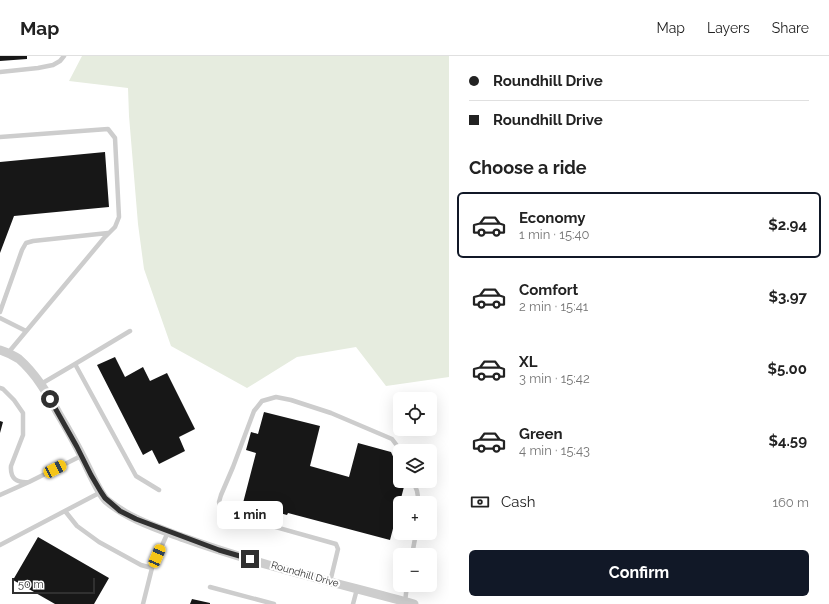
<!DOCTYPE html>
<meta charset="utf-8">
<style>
body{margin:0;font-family:Raleway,sans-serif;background:#f6f6f6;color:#222;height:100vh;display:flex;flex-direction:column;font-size:15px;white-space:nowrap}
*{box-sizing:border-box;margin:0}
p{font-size:13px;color:#767676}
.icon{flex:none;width:22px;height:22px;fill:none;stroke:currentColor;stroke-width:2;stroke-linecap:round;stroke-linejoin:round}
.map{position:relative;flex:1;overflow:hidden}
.panel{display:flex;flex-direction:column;background:#fff;width:380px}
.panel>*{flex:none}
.guide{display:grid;align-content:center;height:88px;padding:0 20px;background:#fff}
.fabs{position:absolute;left:393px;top:336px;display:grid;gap:8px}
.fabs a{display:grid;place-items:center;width:44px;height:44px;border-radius:6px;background:#fff;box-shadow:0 4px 16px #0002;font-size:20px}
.scale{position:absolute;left:12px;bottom:10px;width:83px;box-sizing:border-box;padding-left:4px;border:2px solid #303030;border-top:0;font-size:11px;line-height:14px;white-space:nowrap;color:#303030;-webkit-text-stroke:3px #fff;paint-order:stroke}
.end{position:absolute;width:18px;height:18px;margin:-9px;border:5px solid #303030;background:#fff;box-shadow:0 0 0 2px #fff}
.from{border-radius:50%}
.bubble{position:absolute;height:28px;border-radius:6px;background:#fff;box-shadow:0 4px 16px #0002;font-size:13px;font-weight:700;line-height:28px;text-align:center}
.car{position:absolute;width:12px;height:24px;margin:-12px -6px;border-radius:5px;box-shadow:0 0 3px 1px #0007;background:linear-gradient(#f5c518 24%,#345 0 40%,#f5c518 0 76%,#345 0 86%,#f5c518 0)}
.guide b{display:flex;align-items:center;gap:14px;height:38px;font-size:15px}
.guide b+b{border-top:1px solid #e0e0e0}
.guide i{width:10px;height:10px;background:#222}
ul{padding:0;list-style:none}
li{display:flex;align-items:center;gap:12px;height:66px;margin:0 8px 6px;padding:0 12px;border:2px solid transparent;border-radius:6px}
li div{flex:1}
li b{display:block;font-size:15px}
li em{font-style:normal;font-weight:700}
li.active{border-color:#111827}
li>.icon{width:36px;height:36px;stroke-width:1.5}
h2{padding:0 20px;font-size:18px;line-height:48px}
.pay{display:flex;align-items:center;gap:10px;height:44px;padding:0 20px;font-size:15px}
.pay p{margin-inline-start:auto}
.button{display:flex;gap:8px;margin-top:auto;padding:8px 20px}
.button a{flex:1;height:46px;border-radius:6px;background:#111827;color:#fff;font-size:16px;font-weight:700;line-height:46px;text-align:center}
header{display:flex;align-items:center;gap:24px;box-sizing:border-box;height:56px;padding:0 20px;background:#fff;border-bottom:1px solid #e0e0e0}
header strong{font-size:19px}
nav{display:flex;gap:22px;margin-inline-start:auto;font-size:14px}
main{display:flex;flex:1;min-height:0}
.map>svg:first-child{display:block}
</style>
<header>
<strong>Map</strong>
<nav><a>Map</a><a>Layers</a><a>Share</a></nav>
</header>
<main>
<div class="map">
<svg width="449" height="548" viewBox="0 0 449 548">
<rect width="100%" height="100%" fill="#fff"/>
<!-- green -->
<path fill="#e6ecdf" d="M82,0H449V321L386,330L356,291L297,301L247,332L171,290L144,213L138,168L129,60L128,32L69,25Z"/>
<!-- building -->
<path fill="#171717" d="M0,0H27V3L0,5Z
M105,96L109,151L14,160L0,197V106Z
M115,301L125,321L143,311L150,325L167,317L195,373L179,381L185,395L159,408L152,394L143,399L97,309Z
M264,356L320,370L310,410L349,421L358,387L391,396L400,416V425H404L405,427L390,484L288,457L287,459L243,447L256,397L246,394L251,376L258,378Z
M0,365L3,366L0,377Z
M38,481L109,522L94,548H55L13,524Z
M192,543L210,547V548H190Z"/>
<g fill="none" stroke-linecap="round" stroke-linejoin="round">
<!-- lane -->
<path stroke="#cdcdcd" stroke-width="4.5" d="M0,16L38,12L53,9L60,5L64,0
M0,81L108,73L115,82L119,161L115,171L104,182L8,297
M0,256L22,194L26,187L33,185L108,177
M0,262L26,275
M75,308L130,275
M41,328L75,308L136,420L159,434
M0,332L3,333L14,344L23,357V379L11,410C10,423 17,427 29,426
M413,425L417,435L419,447
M0,439L29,426L81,400
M65,455L77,470L99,486L141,509L152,512
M0,489L101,436
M412,499L416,477
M330,526L338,493L336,488L229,458L221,454L219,446L221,439L233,411L254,355L262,345L276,341L291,344L331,357L392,383L401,395
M210,531L274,548
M405,546L407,529
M143,548L152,512L168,476
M353,548L357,533"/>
<!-- street -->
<path stroke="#cdcdcd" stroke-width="9" d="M0,294C6,296 13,299 19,303C36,318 47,337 58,357C67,372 76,388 84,404C89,414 99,437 106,444C128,463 157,472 184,482C259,509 337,527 414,548"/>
</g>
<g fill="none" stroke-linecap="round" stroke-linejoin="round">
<!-- route -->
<path stroke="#303030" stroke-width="5" d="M50,343L77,391L91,419L101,436L105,442L112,448L120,455L136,463L219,494L250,503"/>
</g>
<g text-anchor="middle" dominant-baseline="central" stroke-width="4" stroke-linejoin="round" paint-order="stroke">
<!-- street labels -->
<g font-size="10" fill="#303030" stroke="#fff">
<text transform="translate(305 518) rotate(16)">Roundhill Drive</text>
</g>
</g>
</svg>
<div class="fabs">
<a><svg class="icon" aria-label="locate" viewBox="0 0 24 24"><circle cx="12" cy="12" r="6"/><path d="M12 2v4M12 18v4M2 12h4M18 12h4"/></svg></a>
<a><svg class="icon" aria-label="layers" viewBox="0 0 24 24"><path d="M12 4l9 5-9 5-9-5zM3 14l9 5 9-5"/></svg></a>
<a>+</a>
<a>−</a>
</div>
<div class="scale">50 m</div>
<i class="end from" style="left:50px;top:343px"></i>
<i class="end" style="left:250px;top:503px"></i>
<div class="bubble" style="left:217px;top:445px;width:66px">1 min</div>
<i class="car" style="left:55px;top:413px;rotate:63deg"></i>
<i class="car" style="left:157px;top:500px;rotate:23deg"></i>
</div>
<section class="panel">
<div class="guide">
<b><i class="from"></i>Roundhill Drive</b>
<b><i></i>Roundhill Drive</b>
</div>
<h2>Choose a ride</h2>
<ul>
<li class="active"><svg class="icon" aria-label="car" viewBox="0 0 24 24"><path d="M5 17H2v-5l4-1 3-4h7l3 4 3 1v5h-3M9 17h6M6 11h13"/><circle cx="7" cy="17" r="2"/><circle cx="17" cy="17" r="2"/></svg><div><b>Economy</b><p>1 min · 15:40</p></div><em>$2.94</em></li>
<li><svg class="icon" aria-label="car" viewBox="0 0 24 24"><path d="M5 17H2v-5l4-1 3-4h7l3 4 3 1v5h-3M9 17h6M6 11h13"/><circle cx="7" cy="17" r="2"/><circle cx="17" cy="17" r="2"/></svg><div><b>Comfort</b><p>2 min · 15:41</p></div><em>$3.97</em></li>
<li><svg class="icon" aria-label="car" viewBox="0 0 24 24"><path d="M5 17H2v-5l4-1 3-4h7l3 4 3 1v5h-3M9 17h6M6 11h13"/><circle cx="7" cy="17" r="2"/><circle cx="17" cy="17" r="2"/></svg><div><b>XL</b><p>3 min · 15:42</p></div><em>$5.00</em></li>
<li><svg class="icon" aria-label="car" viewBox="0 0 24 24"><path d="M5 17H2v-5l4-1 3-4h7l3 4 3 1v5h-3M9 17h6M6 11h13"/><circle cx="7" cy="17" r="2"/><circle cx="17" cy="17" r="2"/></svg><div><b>Green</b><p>4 min · 15:43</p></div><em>$4.59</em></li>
</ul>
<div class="pay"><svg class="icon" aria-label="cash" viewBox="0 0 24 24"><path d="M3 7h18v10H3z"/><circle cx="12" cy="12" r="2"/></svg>Cash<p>160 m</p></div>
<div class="button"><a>Confirm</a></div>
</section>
</main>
